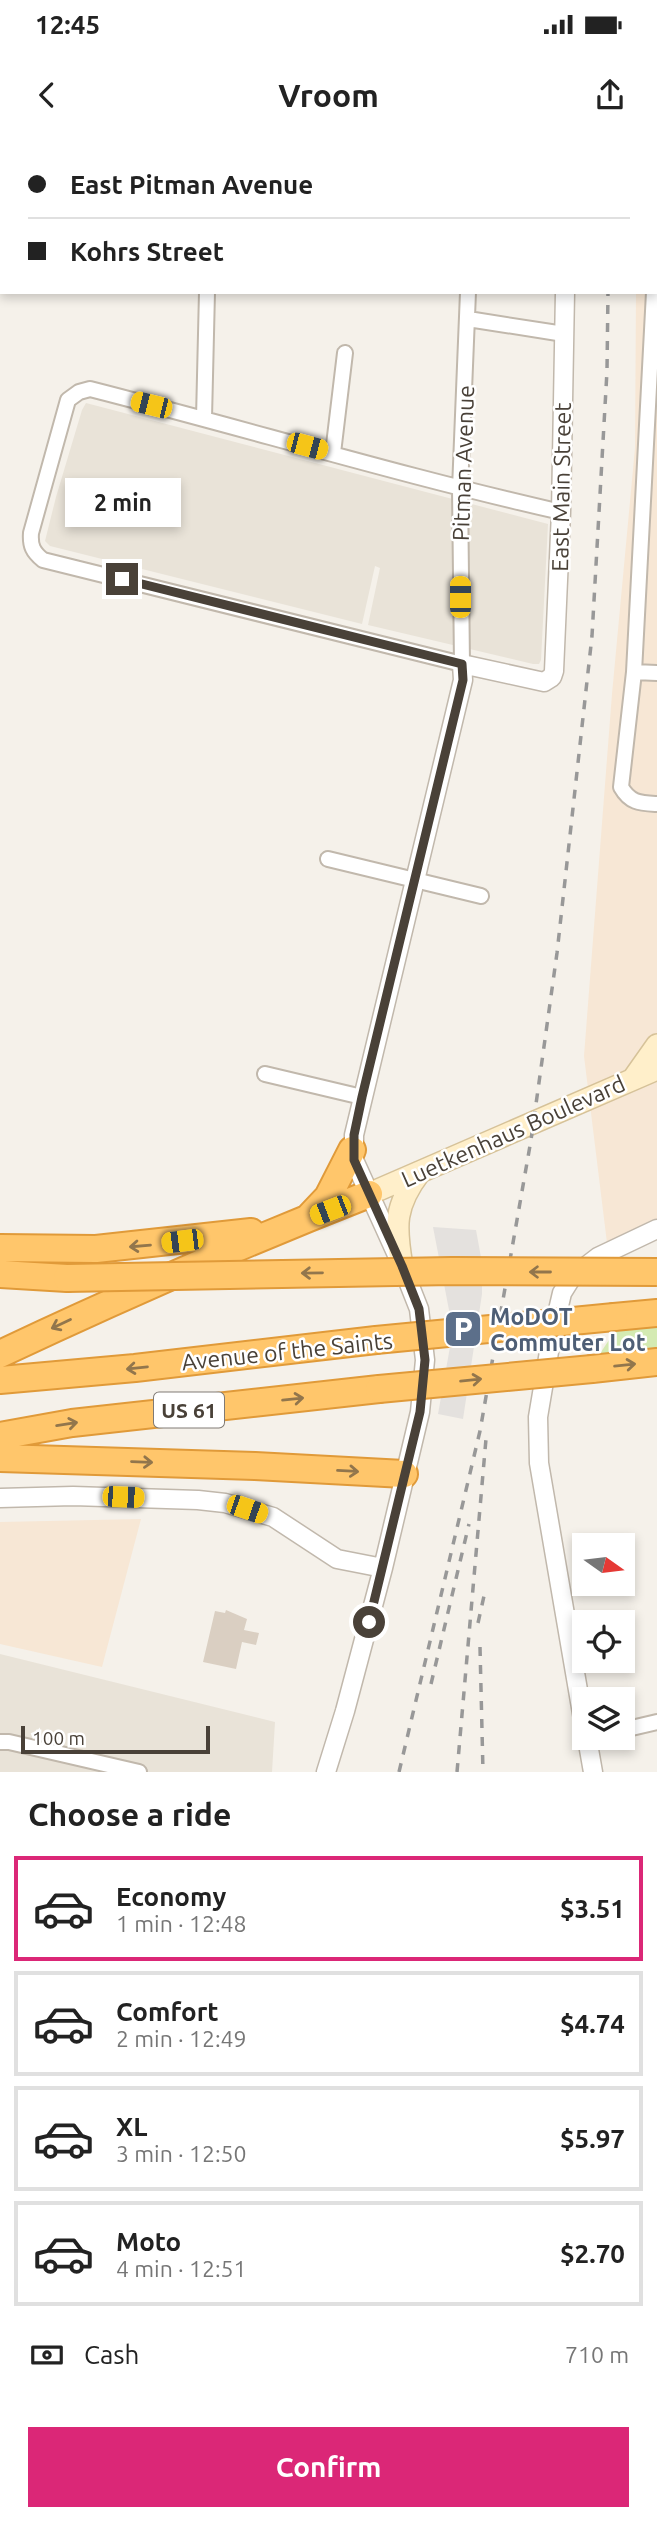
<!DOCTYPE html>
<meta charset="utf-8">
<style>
body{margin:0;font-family:Ubuntu,sans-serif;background:#f6f6f6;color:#222;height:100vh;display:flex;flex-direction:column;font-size:26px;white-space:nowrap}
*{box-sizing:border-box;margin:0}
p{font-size:23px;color:#767676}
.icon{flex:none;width:38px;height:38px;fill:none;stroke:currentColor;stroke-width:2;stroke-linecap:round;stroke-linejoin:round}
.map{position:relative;height:1632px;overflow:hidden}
.details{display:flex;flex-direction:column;background:#fff;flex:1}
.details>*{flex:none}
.top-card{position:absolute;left:0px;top:0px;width:658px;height:154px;box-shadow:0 4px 10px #0003;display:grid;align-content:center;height:154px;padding:0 28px;background:#fff}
.needle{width:46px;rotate:104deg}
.buttons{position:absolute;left:572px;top:1393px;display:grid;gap:14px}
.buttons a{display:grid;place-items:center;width:63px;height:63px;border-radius:0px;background:#fff;box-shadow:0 4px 10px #0003;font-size:35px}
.scale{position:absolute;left:21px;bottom:18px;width:189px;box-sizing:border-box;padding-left:7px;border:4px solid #494138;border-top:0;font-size:19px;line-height:24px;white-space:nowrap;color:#494138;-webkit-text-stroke:5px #fff;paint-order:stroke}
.end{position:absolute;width:32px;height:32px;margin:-16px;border:9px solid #494138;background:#fff;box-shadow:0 0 0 4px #fff}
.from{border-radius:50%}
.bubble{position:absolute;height:49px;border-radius:0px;background:#fff;box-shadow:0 4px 10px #0003;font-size:23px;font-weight:700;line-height:49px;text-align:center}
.car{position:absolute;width:21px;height:42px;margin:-21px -10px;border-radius:9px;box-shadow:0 0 5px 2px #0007;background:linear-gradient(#f5c518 24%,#345 0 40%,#f5c518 0 76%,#345 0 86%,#f5c518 0)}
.top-card b{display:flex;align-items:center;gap:24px;height:66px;font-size:26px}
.top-card b+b{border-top:2px solid #e0e0e0}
.top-card i{width:18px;height:18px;background:#222}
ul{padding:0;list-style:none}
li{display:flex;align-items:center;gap:21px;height:105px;margin:0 14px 10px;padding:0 14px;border:4px solid #e0e0e0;border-radius:0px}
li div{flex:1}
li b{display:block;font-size:26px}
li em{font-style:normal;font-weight:700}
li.active{border-color:#db2777}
li>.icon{width:63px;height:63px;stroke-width:1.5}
h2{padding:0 28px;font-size:32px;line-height:84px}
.pay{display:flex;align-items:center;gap:18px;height:77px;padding:0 28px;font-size:26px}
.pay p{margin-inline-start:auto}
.button{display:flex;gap:14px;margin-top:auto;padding:14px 28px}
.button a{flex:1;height:80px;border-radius:0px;background:#db2777;color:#fff;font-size:28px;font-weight:700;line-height:80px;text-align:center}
.status{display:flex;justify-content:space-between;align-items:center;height:49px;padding:0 35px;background:#fff;direction:ltr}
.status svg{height:19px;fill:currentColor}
header{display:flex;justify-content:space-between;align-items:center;height:91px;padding:0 28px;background:#fff;font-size:32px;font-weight:700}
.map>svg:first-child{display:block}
</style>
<div class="status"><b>12:45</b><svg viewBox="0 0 49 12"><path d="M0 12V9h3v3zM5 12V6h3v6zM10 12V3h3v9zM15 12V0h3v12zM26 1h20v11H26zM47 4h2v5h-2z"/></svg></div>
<header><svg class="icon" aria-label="back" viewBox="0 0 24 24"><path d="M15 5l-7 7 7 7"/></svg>Vroom<svg class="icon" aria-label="share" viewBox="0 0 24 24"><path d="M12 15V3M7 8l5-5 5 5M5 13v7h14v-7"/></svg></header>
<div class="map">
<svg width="657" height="1632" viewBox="0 0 657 1632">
<rect width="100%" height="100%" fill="#f5f1ea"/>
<!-- residential -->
<path fill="#e9e3d8" d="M0,0H139L2,2V121Z
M86,263L548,384L541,520L539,524H533L368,485L380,428L375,426L362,484L50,406L45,401L56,357L82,270Z
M0,1514L275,1582L272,1632H0Z"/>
<!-- commercial -->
<path fill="#f7e7d5" d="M657,0V1081L607,1103L584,916L612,554L635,308L636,152H656Z
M141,1379L102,1527L0,1504V1382Z"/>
<!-- green -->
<path fill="#d4eab2" d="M657,1185V1209L599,1215L617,1188Z"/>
<!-- parking -->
<path fill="#e4e1de" d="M433,1087L476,1090L482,1123V1154L463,1279L438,1274L450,1207L449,1170Z"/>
<!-- building -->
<path fill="#dacfc2" d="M226,1470L247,1479L244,1490L259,1493L256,1505L242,1502L236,1529L203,1522L215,1471L225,1473Z"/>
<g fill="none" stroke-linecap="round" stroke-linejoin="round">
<!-- minor casing -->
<g stroke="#c1b8ac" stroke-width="18">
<path id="minor" d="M350,0L356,2
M380,0V2
M470,0V2
M140,2V0
M217,2V0
M656,2V0
M0,88H2
M656,134H657
M468,152L460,349L462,524L43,420C33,412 30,406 31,393L68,260L79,252L90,249C247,289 402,336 561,372
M654,152L634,532L621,647C630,663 640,663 657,664
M468,179L564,194
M204,278L207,152
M333,313L345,213
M634,532L657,533
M328,719L481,756
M265,934L362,957
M623,1590L657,1582
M0,1602H9L139,1632"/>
</g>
<!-- tertiary casing -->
<g stroke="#c1b8ac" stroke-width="21">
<path id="tertiary" d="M567,0V2
M0,1358L73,1356L198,1360L225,1363L273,1377L337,1419L383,1428
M584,1585L539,1323L538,1277L551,1200L562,1153L572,1137L598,1117L657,1089
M587,1598L593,1632
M326,1632L345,1571L383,1428L420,1272L425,1220L419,1169L402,1126L354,1020V995L463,540L462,524L544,542L552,537L554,531L561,372L565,152"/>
</g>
<!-- secondary casing -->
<g stroke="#d6c299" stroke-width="24">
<path id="secondary" d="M633,939L657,905
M369,1054L657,929
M402,1126C395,1086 394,1066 420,1032"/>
</g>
<!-- motorway casing -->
<g stroke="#e09a39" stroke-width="30">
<path id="motorway" d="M310,1076L328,1057L352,1010
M0,1108L96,1109L251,1092
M0,1134L67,1138
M614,1177L657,1173
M0,1214C121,1157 244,1103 369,1054
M592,1229L657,1222
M0,1240L135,1228L376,1200
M0,1296L72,1283L379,1249
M0,1318L255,1326L404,1334"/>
</g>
<!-- minor -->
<use href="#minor" stroke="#fff" stroke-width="14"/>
<!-- tertiary -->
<use href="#tertiary" stroke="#fff" stroke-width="18"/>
<!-- secondary -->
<use href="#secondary" stroke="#ffefca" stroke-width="21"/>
<!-- motorway -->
<use href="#motorway" stroke="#ffc66b" stroke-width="26"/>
<!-- rail -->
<path stroke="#989898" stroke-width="3.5" stroke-dasharray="9 9" stroke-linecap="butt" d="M610,2V0
M478,1483L484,1456
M480,1507L483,1632
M431,1544L469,1384
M399,1632L480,1291L531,1000L557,813L592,496L607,231L608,152
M457,1632L486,1299"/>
<!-- motorway-bridge casing -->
<g stroke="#e09a39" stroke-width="30" stroke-linecap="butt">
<path id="motorway-bridge" d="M67,1138L452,1131L657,1132
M376,1200L614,1177
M379,1249L592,1229"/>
</g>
<!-- motorway-bridge -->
<use href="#motorway-bridge" stroke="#ffc66b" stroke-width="26"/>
</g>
<!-- one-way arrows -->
<defs><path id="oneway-shaft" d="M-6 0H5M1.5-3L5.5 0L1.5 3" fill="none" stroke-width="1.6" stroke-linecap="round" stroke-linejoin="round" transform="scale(1.75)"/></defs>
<g stroke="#92764c">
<use href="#oneway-shaft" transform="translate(140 1106) rotate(175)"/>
<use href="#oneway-shaft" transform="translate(540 1132) rotate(-180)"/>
<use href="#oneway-shaft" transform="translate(312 1133) rotate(179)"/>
<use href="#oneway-shaft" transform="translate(61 1184) rotate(155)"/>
<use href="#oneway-shaft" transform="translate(625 1225) rotate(-6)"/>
<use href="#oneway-shaft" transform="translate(137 1228) rotate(174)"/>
<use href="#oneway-shaft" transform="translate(471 1240) rotate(-6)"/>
<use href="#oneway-shaft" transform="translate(293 1259) rotate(-6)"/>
<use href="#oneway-shaft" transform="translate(67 1284) rotate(-9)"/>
<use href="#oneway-shaft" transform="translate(142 1322) rotate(2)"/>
<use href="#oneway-shaft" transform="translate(348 1331) rotate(3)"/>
</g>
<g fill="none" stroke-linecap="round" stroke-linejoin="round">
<!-- route -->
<path stroke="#494138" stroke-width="9" d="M122,439L462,524L463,540L362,957L354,995V1020L402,1126L419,1169L425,1220L420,1272L369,1482"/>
</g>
<!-- icons -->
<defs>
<g id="parking-square" transform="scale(2.0125)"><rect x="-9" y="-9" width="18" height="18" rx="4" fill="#5c6f8a" stroke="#fff"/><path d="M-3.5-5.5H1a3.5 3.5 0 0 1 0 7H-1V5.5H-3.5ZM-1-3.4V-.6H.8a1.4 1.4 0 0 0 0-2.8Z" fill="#fff"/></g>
</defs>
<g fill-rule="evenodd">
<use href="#parking-square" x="463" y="1189"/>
</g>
<g text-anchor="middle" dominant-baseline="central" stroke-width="5" stroke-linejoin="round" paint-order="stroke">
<!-- shield labels -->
<rect fill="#fff" stroke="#807a74" stroke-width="2" x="154" y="1252.5" width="70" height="35" rx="5"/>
<g font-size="21" font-weight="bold" fill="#494138">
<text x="189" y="1270">US 61</text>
</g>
<!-- street labels -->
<g font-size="23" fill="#494138" stroke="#fff">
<text transform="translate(463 323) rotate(-88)">Pitman Avenue</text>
<text transform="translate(561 347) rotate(-89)">East Main Street</text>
<text transform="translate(513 991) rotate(-24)">Luetkenhaus Boulevard</text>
<text transform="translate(287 1211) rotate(-6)">Avenue of the Saints</text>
</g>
<!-- service labels -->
<g font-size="23" font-weight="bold" fill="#4e5e75" stroke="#fff" text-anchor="start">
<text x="490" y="1176">MoDOT<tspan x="490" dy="26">Commuter Lot</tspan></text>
</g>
</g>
</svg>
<div class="buttons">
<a><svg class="needle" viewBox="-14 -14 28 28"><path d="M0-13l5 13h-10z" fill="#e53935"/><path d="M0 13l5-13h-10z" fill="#767676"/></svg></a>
<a><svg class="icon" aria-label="locate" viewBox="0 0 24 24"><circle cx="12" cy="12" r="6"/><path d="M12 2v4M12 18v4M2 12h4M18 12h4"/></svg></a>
<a><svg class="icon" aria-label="layers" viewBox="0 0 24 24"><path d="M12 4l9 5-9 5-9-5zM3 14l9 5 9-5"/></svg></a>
</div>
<div class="scale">100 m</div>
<i class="end from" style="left:369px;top:1482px"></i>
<i class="end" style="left:122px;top:439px"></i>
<div class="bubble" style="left:65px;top:338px;width:116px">2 min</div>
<i class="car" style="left:151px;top:265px;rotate:284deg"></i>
<i class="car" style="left:307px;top:306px;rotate:105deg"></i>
<i class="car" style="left:460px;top:457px;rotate:0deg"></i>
<i class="car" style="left:330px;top:1070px;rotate:249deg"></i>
<i class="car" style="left:182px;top:1101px;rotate:263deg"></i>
<i class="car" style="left:123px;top:1357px;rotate:92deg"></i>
<i class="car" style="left:247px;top:1369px;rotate:109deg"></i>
<div class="top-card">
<b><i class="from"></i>East Pitman Avenue</b>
<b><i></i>Kohrs Street</b>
</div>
</div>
<section class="details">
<h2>Choose a ride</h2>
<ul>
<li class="active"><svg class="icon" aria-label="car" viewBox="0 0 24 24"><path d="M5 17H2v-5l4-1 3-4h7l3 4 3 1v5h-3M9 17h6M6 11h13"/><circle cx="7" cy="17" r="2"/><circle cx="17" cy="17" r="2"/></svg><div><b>Economy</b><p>1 min · 12:48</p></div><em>$3.51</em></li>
<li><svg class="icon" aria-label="car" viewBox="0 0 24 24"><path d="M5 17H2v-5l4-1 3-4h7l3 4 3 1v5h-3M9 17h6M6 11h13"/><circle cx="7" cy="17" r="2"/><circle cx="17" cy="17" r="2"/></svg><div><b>Comfort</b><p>2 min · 12:49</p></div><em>$4.74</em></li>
<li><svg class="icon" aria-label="car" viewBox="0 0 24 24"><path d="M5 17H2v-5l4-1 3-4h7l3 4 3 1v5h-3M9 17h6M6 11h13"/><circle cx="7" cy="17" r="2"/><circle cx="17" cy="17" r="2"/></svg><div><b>XL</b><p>3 min · 12:50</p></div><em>$5.97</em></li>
<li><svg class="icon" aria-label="car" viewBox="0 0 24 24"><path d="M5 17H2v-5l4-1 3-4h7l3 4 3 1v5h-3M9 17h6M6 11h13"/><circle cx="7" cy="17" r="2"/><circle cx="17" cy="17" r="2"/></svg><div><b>Moto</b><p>4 min · 12:51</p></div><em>$2.70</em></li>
</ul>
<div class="pay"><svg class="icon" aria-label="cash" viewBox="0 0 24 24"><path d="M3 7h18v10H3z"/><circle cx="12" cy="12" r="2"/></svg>Cash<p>710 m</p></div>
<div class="button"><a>Confirm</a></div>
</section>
